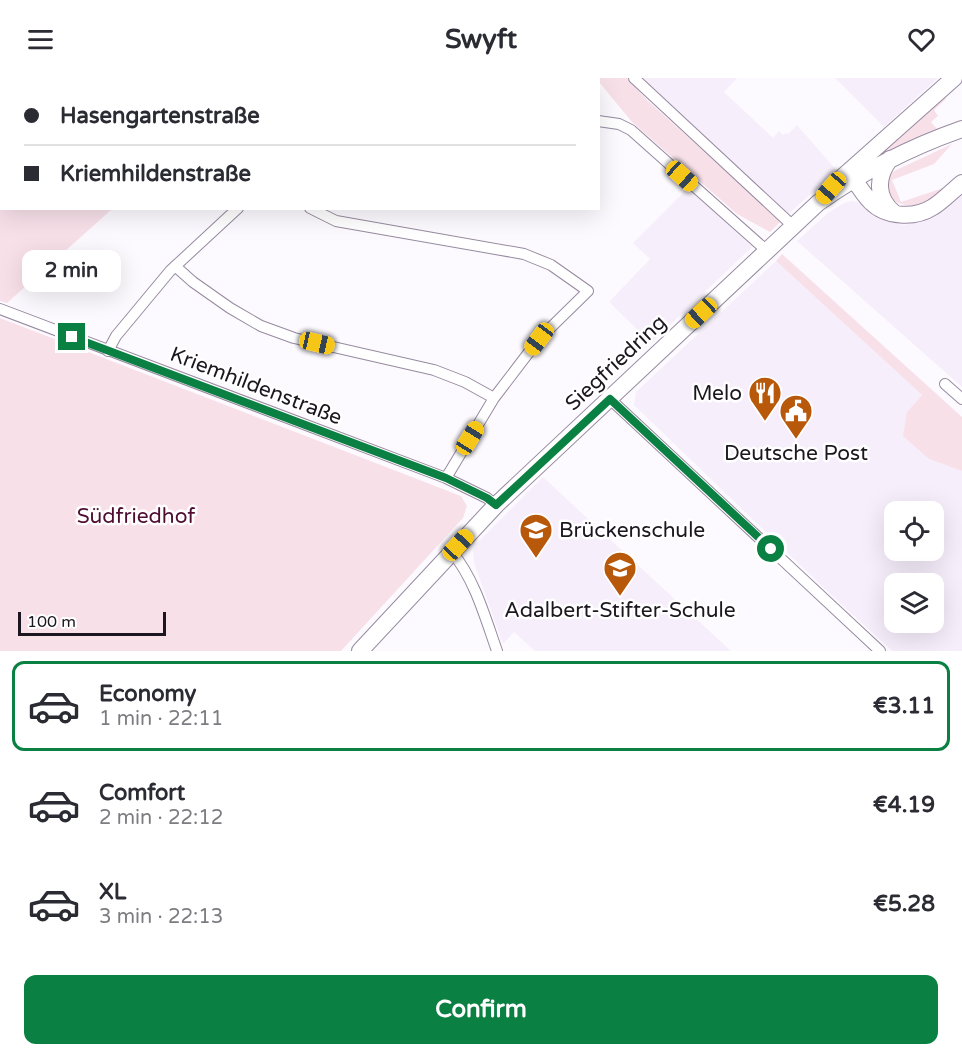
<!DOCTYPE html>
<meta charset="utf-8">
<style>
body{margin:0;font-family:"Varela Round",sans-serif;background:#f2f2f3;color:#2b2b33;height:100vh;display:flex;flex-direction:column;font-size:22px;white-space:nowrap}
*{box-sizing:border-box;margin:0}
p{font-size:20px;color:#7c7c81}
.icon{flex:none;width:33px;height:33px;fill:none;stroke:currentColor;stroke-width:2;stroke-linecap:round;stroke-linejoin:round}
.map{position:relative;height:573px;overflow:hidden}
.panel{display:flex;flex-direction:column;background:#fff;flex:1}
.panel>*{flex:none}
.guide{position:absolute;left:0px;top:0px;width:600px;height:132px;box-shadow:0 6px 24px #0002;display:grid;align-content:center;height:132px;padding:0 24px;background:#fff}
.fabs{position:absolute;left:884px;top:423px;display:grid;gap:12px}
.fabs a{display:grid;place-items:center;width:60px;height:60px;border-radius:12px;background:#fff;box-shadow:0 6px 24px #0002;font-size:30px}
.scale{position:absolute;left:18px;bottom:15px;width:148px;box-sizing:border-box;padding-left:6px;border:3px solid #1b161f;border-top:0;font-size:16px;line-height:21px;white-space:nowrap;color:#1b161f;-webkit-text-stroke:4px #fff;paint-order:stroke}
.end{position:absolute;width:27px;height:27px;margin:-14px;border:8px solid #0b8043;background:#fff;box-shadow:0 0 0 3px #fff}
.from{border-radius:50%}
.bubble{position:absolute;height:42px;border-radius:12px;background:#fff;box-shadow:0 6px 24px #0002;font-size:20px;font-weight:800;line-height:42px;text-align:center}
.car{position:absolute;width:18px;height:36px;margin:-18px -9px;border-radius:8px;box-shadow:0 0 4px 2px #0007;background:linear-gradient(#f5c518 24%,#345 0 40%,#f5c518 0 76%,#345 0 86%,#f5c518 0)}
.guide b{display:flex;align-items:center;gap:21px;height:57px;font-size:22px}
.guide b+b{border-top:2px solid #e1e1e2}
.guide i{width:15px;height:15px;background:#2b2b33}
ul{padding:10px 0 0;list-style:none}
li{display:flex;align-items:center;gap:18px;height:90px;margin:0 12px 9px;padding:0 12px;border:3px solid transparent;border-radius:12px}
li div{flex:1}
li b{display:block;font-size:22px}
li em{font-style:normal;font-weight:800}
li.on{border-color:#0b8043}
li>.icon{width:54px;height:54px;stroke-width:1.5}
.button{display:flex;gap:12px;margin-top:auto;padding:12px 24px}
.button a{flex:1;height:69px;border-radius:12px;background:#0b8043;color:#fff;font-size:24px;font-weight:800;line-height:69px;text-align:center}
header{display:flex;justify-content:space-between;align-items:center;height:78px;padding:0 24px;background:#fff;font-size:27px;font-weight:800}
.map>svg:first-child{display:block}
</style>
<header><svg class="icon" aria-label="menu" viewBox="0 0 24 24"><path d="M4 6h16M4 12h16M4 18h16"/></svg>Swyft<svg class="icon" aria-label="heart" viewBox="0 0 24 24"><path d="M12 20l-8-8c-3-5 5-10 8-4 3-6 11-1 8 4z"/></svg></header>
<div class="map">
<svg width="962" height="573" viewBox="0 0 962 573">
<rect width="100%" height="100%" fill="#fdfaff"/>
<!-- built -->
<path fill="#f6eefb" fill-rule="evenodd" d="M639,0H737L724,14L773,60L779,53L783,57L786,55L788,56L797,47L837,93L786,138Z
M835,0H938L884,49Z
M689,109L752,169L651,265L609,224L650,181L633,165Z
M962,117V309L797,163L829,134L844,125L851,123L863,125L885,143L905,147L935,137Z
M776,183L922,317L907,334L929,381L962,393V573H892L824,510L634,327L636,314ZM894,434H933V472H894ZM894,506H933V544H894Z
M543,399L614,465L731,573H535L514,554L503,566L474,485L473,473L477,465Z"/>
<!-- green -->
<path fill="#f8e0e9" d="M0,0L126,1L2,2V130L112,131L7,225L0,223Z
M595,0H627L647,22L781,143L770,154L737,136L632,44L599,4L598,2Z
M942,17L946,21L934,32L938,38L931,44L937,51L900,67L876,80Z
M952,66L934,86L892,102L901,124L946,109C931,122 912,135 893,122C887,112 885,102 894,93Z
M782,176L962,339V393L929,381L903,358L907,334L922,317L776,183Z
M0,240L461,418L467,428L463,440L341,573H0Z"/>
<g fill="none" stroke-linecap="round" stroke-linejoin="round">
<!-- minor casing -->
<g stroke="#978aa0" stroke-width="12">
<path id="minor" d="M481,0L483,2
M634,0L793,148
M260,2L262,0
M598,43L619,46L631,52L767,173
M310,130L336,143L524,176L551,187L588,213L539,261L494,320L446,400
M175,188L193,204L230,230L261,248L294,260L434,292L465,304L494,320
M0,231L446,400L487,420L496,427
M108,273L116,258L170,193L238,130
M945,306L962,321
M610,321L880,573
M452,474C475,502 485,539 497,573"/>
</g>
<!-- primary casing -->
<g stroke="#978aa0" stroke-width="18">
<path id="primary" d="M890,81C876,99 876,120 894,135
M854,101C859,109 864,117 871,124C886,139 914,141 933,129C943,123 952,113 962,105
M837,104L954,0
M360,573L496,427L818,125C863,93 911,69 962,51"/>
</g>
<!-- minor -->
<use href="#minor" stroke="#fff" stroke-width="10"/>
<!-- primary -->
<use href="#primary" stroke="#fff" stroke-width="16"/>
</g>
<g fill="none" stroke-linecap="round" stroke-linejoin="round">
<!-- route -->
<path stroke="#0b8043" stroke-width="8" d="M72,259L446,400L487,420L496,427L610,321L771,471"/>
</g>
<!-- icons -->
<defs>
<g id="restaurant-pin" transform="scale(1.725)"><path d="M0 17L-7.5 6A9.5 9.5 0 1 1 7.5 6Z" fill="#b7580a" stroke="#fff"/><path d="M-5-6h1v4h1v-4h1v4h1v-4h1v5L-1.5 .5V6h-2V.5L-5-1ZM5-6V6H3V1.5H1.5Q1.5-4 5-6Z" fill="#fff"/></g>
<g id="civic-pin" transform="scale(1.725)"><path d="M0 17L-7.5 6A9.5 9.5 0 1 1 7.5 6Z" fill="#b7580a" stroke="#fff"/><path d="M-.6-6.5H3V-4.5H.6V-3L4-1V1h2V6H-6V1h2V-1L-.6-3ZM-1.2 2.5V6h2.4V2.5Z" fill="#fff"/></g>
<g id="school-pin" transform="scale(1.725)"><path d="M0 17L-7.5 6A9.5 9.5 0 1 1 7.5 6Z" fill="#b7580a" stroke="#fff"/><path d="M0-5L7-2L0 1L-7-2ZM-4 1L0 2.5L4 1V4Q0 6-4 4Z" fill="#fff"/></g>
</defs>
<g fill-rule="evenodd">
<use href="#restaurant-pin" x="765" y="315"/>
<use href="#civic-pin" x="796" y="333"/>
<use href="#school-pin" x="536" y="452"/>
<use href="#school-pin" x="620" y="490"/>
</g>
<g text-anchor="middle" dominant-baseline="central" stroke-width="5" stroke-linejoin="round" paint-order="stroke">
<!-- street labels -->
<g font-size="21" fill="#1b161f" stroke="#fff">
<text transform="translate(616 285) rotate(-43)">Siegfriedring</text>
<text transform="translate(256 308) rotate(21)">Kriemhildenstraße</text>
</g>
<!-- poi labels -->
<g font-size="21" fill="#1b161f" stroke="#fff">
<text x="742" y="315" text-anchor="end">Melo</text>
<text x="796" y="375">Deutsche Post</text>
<text x="559" y="452" text-anchor="start">Brückenschule</text>
<text x="620" y="532">Adalbert-Stifter-Schule</text>
</g>
<!-- park labels -->
<g font-size="21" fill="#4e0d31" stroke="#fff">
<text x="136" y="438">Südfriedhof</text>
</g>
</g>
</svg>
<div class="fabs">
<a><svg class="icon" aria-label="locate" viewBox="0 0 24 24"><circle cx="12" cy="12" r="6"/><path d="M12 2v4M12 18v4M2 12h4M18 12h4"/></svg></a>
<a><svg class="icon" aria-label="layers" viewBox="0 0 24 24"><path d="M12 4l9 5-9 5-9-5zM3 14l9 5 9-5"/></svg></a>
</div>
<div class="scale">100 m</div>
<i class="end from" style="left:771px;top:471px"></i>
<i class="end" style="left:72px;top:259px"></i>
<div class="bubble" style="left:22px;top:172px;width:99px">2 min</div>
<i class="car" style="left:682px;top:98px;rotate:132deg"></i>
<i class="car" style="left:831px;top:110px;rotate:221deg"></i>
<i class="car" style="left:701px;top:235px;rotate:227deg"></i>
<i class="car" style="left:539px;top:261px;rotate:217deg"></i>
<i class="car" style="left:317px;top:265px;rotate:103deg"></i>
<i class="car" style="left:470px;top:360px;rotate:32deg"></i>
<i class="car" style="left:458px;top:467px;rotate:43deg"></i>
<div class="guide">
<b><i class="from"></i>Hasengartenstraße</b>
<b><i></i>Kriemhildenstraße</b>
</div>
</div>
<section class="panel">
<ul>
<li class="on"><svg class="icon" aria-label="car" viewBox="0 0 24 24"><path d="M5 17H2v-5l4-1 3-4h7l3 4 3 1v5h-3M9 17h6M6 11h13"/><circle cx="7" cy="17" r="2"/><circle cx="17" cy="17" r="2"/></svg><div><b>Economy</b><p>1 min · 22:11</p></div><em>€3.11</em></li>
<li><svg class="icon" aria-label="car" viewBox="0 0 24 24"><path d="M5 17H2v-5l4-1 3-4h7l3 4 3 1v5h-3M9 17h6M6 11h13"/><circle cx="7" cy="17" r="2"/><circle cx="17" cy="17" r="2"/></svg><div><b>Comfort</b><p>2 min · 22:12</p></div><em>€4.19</em></li>
<li><svg class="icon" aria-label="car" viewBox="0 0 24 24"><path d="M5 17H2v-5l4-1 3-4h7l3 4 3 1v5h-3M9 17h6M6 11h13"/><circle cx="7" cy="17" r="2"/><circle cx="17" cy="17" r="2"/></svg><div><b>XL</b><p>3 min · 22:13</p></div><em>€5.28</em></li>
</ul>
<div class="button"><a>Confirm</a></div>
</section>
